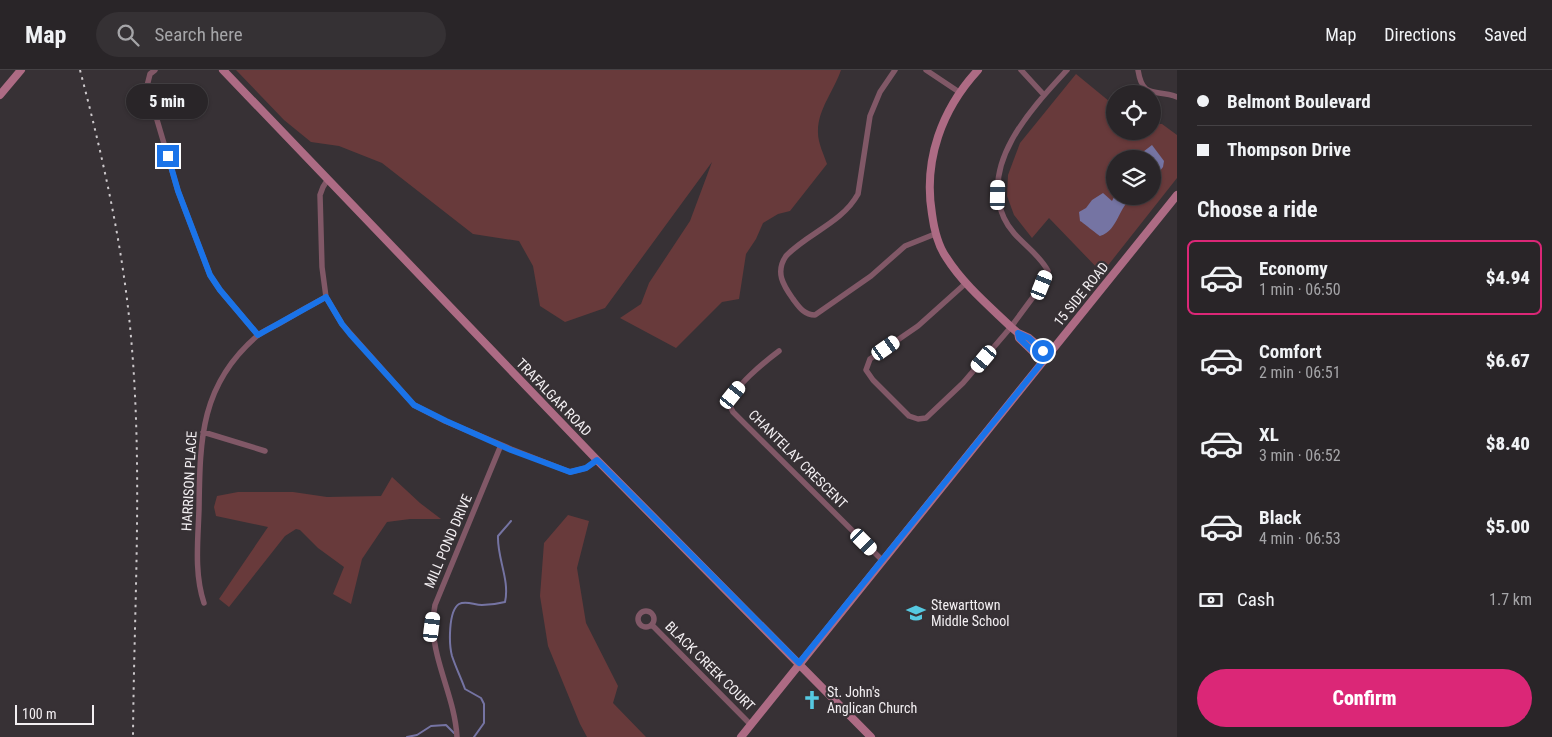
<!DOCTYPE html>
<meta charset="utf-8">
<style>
body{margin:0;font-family:"Roboto Condensed",sans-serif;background:#353134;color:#f1f3f6;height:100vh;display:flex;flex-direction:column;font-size:19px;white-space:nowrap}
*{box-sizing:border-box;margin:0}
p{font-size:16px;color:#a5a5a8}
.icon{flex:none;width:28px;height:28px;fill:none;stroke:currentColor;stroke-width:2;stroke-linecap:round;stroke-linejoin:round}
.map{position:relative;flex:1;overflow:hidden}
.side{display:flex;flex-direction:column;background:#292528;width:375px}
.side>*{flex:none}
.hud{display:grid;align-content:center;height:110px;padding:0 20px;background:#292528}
.tools{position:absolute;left:1106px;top:15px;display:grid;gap:10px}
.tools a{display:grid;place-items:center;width:55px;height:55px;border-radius:50%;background:#292528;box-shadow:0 1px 4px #0004,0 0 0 1px #454245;font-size:25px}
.scale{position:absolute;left:15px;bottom:12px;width:79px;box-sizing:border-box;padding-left:5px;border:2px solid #f3eff2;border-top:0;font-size:14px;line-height:18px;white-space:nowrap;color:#f3eff2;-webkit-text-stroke:4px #373135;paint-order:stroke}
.end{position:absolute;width:22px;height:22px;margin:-11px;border:6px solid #1a73e8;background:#fff;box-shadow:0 0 0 2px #fff}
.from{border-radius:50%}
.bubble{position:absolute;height:35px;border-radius:18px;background:#292528;box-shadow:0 1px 4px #0004,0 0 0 1px #454245;font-size:16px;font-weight:800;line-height:35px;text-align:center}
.car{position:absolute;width:15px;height:30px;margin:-15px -8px;border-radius:6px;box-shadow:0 0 4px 1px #0007;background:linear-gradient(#fff 24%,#345 0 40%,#fff 0 76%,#345 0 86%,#fff 0)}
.hud b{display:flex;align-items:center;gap:18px;height:48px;font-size:19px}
.hud b+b{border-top:1px solid #454245}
.hud i{width:12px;height:12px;background:#f1f3f6}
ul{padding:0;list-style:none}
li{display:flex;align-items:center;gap:15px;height:75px;margin:0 10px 8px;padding:0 10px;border:2px solid transparent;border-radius:8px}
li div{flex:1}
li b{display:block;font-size:19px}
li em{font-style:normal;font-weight:800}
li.on{border-color:#db2777}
li>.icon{width:45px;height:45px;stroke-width:1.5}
h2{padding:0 20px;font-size:22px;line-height:60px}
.pay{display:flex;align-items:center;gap:12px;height:55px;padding:0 20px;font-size:19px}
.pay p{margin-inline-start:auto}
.cta{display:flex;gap:10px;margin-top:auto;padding:10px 20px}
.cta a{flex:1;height:58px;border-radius:30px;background:#db2777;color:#fff;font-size:20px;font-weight:800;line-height:58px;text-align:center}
header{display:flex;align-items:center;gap:30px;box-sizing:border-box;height:70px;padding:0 25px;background:#292528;border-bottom:1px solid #454245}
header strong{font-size:24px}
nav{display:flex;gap:28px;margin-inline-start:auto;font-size:18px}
.search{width:350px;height:45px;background:#353134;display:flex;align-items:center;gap:12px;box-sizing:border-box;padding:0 18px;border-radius:28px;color:#a5a5a8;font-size:19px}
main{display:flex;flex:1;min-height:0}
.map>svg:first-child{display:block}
</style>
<header>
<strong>Map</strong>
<div class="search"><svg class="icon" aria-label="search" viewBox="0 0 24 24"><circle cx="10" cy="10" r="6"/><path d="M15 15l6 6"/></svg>Search here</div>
<nav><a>Map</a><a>Directions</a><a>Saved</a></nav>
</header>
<main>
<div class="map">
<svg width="1177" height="667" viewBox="0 0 1177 667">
<rect width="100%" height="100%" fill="#373135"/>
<!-- green -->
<path fill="#683a3b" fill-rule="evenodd" d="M236,0H841C834,21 817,40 818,63C818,73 824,85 827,94L790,141L778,144L763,153L756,169L746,184L739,229L722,232L676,278L620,248L641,234L649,213L690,151L712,92L605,238L565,252L540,236L533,196L519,171L473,164L382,93L339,76L311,72L284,50Z
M1076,4L1115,36V61H1152L1153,54H1162L1177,65V108L1102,203L1049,148L1032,168L1014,145L1007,126L1008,105L1020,73ZM1115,89H1152V126H1115Z
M392,407L420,433L441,449H410L387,452L362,489L351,534L333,524L344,497L318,478L300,460L296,459L285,466L229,537L219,529L268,457L216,446L214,437L217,426L238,422H293L327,427L381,426Z
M568,445L589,451L577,498L586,553L618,616L613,633L646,667H587L580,654L548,576L540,526L544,473Z"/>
<!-- water -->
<path fill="#7574a3" d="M1152,75L1164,91L1163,97L1159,102L1153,103L1152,89H1123L1139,85Z
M1103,123L1112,131L1115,125L1134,126C1118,136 1119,160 1100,166C1098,165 1081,151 1080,151L1079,142L1086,138L1092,130Z"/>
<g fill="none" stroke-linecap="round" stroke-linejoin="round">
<!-- stream -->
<path stroke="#7574a3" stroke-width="2" d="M407,667L417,665L431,656L446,655L454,663
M474,667L484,653V634L481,628L465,619C461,608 456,598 452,586C449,575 448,541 459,534C466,530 474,535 482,535C490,535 497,534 505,532C510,510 497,488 498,466L511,451"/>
<!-- street -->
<path stroke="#815867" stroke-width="5.5" d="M155,0L150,4L147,16L178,121L210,205L220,220L258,265
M895,0L880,22L870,46L858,124C842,153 808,163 786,186C775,202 783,215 793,229C799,237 804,245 815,245L871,206L905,176L935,164
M926,0L959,22
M1021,0L1044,25
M1138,0C1143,31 1156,18 1177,27
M328,109L323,117L320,125L322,197L326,227L342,254L414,335L445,351L511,379L570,402L586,398L597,390
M966,213L918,256L870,289L866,300L873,310L909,346L918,349L926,348L963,313L1011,257L1042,215L1048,201C1038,181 1014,170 1004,148C979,93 1033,37 1067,0
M779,281C767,290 730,319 730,335C730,337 732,340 733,342L882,490
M203,362L265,381
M204,533C194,503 198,470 199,439C200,370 200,315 257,266C263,261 273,257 280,253C295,244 311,235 326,227
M638 549a8 8 0 1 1 16 0a8 8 0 1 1-16 0Z
M652,555L751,655
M457,667C455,629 435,596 433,558C432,550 434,542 435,535L501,375"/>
<!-- secondary -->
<path stroke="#ad6b84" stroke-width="8" d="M223,0L597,390L871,667
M978,0C942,39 923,90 932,144C934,159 937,174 946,187C963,214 988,235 1011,257L1018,263L1029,268L1048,284
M0,25L21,0
M1018,263L1019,268L1043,291
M741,667L1177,125"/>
<!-- rail -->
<path stroke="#cdc9cc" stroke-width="2" stroke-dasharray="2.5 5" stroke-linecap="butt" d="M80,0C103,88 123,176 131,267C143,400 134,534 133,667"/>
</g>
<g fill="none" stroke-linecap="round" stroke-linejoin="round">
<!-- route -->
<path stroke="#1a73e8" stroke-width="6" d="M168,86L178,121L210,205L220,220L258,265L326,227L342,254L350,264L414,335L446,351L511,380L570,402L586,398L597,390L799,593L1043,291L1019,268L1018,263L1029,268L1043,281"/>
</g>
<!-- icons -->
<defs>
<g id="school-bare" transform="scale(1.5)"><path d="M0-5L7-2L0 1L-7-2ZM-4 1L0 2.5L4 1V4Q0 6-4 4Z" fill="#56c9e1" stroke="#373135" stroke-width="2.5" paint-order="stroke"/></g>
<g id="church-bare" transform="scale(1.5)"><path d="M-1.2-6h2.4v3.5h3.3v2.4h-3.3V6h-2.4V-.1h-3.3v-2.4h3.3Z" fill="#56c9e1" stroke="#373135" stroke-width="2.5" paint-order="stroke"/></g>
</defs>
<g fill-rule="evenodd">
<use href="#school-bare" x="916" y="543"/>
<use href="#church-bare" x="812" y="630"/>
</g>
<g text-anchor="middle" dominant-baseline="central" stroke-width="4.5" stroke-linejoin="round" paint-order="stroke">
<!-- street labels -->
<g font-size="14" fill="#f3eff2" stroke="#373135">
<text transform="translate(1081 224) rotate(-51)">15 SIDE ROAD</text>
<text transform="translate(554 327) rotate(46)">TRAFALGAR ROAD</text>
<text transform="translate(798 389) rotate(45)">CHANTELAY CRESCENT</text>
<text transform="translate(189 411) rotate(-87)">HARRISON PLACE</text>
<text transform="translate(448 471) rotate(-67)">MILL POND DRIVE</text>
<text transform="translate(710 596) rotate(45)">BLACK CREEK COURT</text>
</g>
<!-- poi labels -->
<g font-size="14" fill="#f3eff2" stroke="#373135" text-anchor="start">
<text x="931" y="535">Stewarttown<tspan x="931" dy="16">Middle School</tspan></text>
<text x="827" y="622">St. John's<tspan x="827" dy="16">Anglican Church</tspan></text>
</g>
</g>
</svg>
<div class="tools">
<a><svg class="icon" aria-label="locate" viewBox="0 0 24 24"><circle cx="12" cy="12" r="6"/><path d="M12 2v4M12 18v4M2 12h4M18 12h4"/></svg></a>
<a><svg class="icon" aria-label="layers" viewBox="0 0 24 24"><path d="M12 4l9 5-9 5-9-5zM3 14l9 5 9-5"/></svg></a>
</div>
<div class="scale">100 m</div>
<i class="end from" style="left:1043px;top:281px"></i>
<i class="end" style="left:168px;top:86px"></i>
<div class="bubble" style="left:126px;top:14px;width:82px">5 min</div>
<i class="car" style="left:998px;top:125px;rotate:1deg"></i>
<i class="car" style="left:1042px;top:215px;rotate:22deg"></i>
<i class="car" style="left:886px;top:278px;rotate:55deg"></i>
<i class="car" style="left:984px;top:289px;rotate:220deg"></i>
<i class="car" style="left:733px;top:325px;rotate:39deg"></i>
<i class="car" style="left:864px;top:472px;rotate:135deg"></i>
<i class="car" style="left:432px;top:557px;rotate:7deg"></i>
</div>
<section class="side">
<div class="hud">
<b><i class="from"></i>Belmont Boulevard</b>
<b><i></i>Thompson Drive</b>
</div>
<h2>Choose a ride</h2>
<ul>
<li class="on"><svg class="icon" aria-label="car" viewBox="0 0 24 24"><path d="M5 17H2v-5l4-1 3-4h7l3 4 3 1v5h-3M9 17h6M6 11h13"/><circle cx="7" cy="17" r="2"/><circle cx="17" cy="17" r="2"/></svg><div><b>Economy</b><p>1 min · 06:50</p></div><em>$4.94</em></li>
<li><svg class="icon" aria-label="car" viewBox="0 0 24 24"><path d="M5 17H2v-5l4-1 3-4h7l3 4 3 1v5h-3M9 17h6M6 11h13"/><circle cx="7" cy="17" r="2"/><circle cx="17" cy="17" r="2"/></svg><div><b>Comfort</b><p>2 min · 06:51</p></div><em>$6.67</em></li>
<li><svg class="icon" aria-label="car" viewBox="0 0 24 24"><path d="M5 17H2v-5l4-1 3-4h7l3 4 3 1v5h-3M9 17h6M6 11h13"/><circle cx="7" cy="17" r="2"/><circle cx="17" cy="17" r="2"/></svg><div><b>XL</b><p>3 min · 06:52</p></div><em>$8.40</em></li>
<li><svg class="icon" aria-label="car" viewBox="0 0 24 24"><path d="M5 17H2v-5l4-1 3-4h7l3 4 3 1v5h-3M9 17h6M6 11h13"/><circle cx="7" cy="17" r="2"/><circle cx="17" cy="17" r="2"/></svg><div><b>Black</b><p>4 min · 06:53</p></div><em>$5.00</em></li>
</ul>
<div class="pay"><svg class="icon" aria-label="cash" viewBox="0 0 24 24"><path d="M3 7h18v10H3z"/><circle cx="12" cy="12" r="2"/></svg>Cash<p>1.7 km</p></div>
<div class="cta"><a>Confirm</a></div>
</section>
</main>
